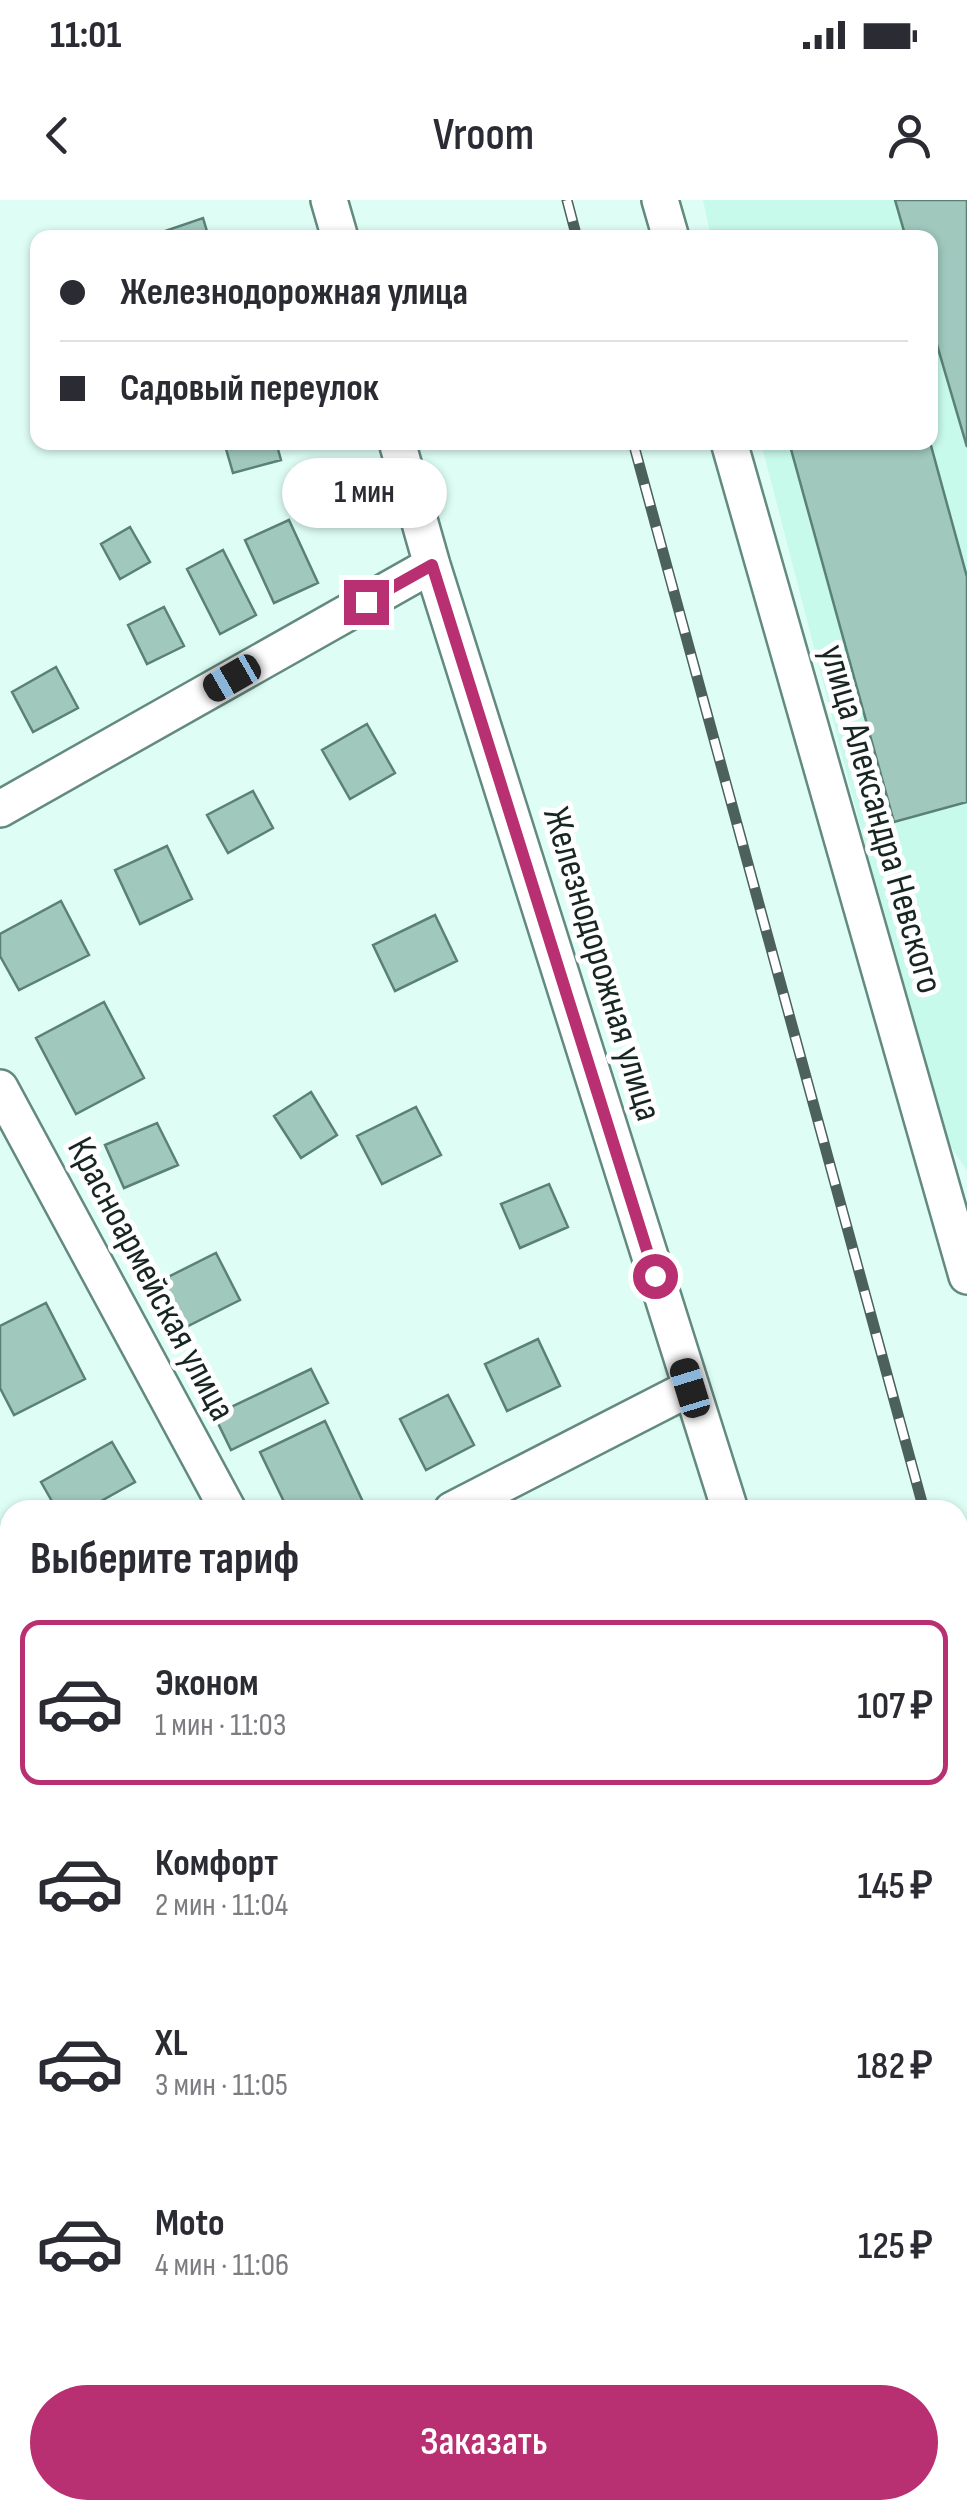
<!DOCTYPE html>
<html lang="ru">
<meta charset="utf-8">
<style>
body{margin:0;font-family:"Sofia Sans Condensed",sans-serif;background:#f2f2f3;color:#2b2b33;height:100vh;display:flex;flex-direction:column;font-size:38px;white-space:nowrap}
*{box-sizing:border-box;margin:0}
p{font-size:32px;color:#7c7c81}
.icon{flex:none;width:55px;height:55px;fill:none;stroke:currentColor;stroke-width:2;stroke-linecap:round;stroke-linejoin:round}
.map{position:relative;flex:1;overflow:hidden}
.side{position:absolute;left:0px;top:1300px;width:968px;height:1020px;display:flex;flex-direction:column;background:#fff;border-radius:30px 30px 0 0;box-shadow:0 2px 8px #0004}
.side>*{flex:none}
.guide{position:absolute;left:30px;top:30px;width:908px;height:220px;border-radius:20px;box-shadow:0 2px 8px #0004;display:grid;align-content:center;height:220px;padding:0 30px;background:#fff}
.end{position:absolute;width:45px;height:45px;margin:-22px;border:12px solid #b83071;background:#fff;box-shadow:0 0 0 5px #fff}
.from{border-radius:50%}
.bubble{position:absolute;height:70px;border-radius:35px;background:#fff;box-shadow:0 2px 8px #0004;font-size:32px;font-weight:600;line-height:70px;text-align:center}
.car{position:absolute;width:30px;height:60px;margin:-30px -15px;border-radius:12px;box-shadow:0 0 8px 2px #0007;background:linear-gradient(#222 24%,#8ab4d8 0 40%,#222 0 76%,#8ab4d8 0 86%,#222 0)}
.guide b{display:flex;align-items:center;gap:35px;height:95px;font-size:38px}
.guide b+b{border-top:2px solid #e1e1e2}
.guide i{width:25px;height:25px;background:#2b2b33}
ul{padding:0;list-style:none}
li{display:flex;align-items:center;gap:30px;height:165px;margin:0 20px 15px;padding:0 10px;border:5px solid transparent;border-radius:20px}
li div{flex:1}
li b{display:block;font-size:38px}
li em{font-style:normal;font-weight:600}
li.on{border-color:#b83071}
li>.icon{width:90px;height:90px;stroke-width:1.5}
h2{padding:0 30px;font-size:45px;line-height:120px}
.cta{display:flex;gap:20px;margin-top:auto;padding:20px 30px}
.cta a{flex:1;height:115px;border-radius:60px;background:#b83071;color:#fff;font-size:40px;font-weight:600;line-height:115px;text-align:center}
.status{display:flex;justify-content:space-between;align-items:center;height:70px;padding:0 50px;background:#fff;direction:ltr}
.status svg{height:28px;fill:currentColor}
header{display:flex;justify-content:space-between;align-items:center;height:130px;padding:0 30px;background:#fff;font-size:45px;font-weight:600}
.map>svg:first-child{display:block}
</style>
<div class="status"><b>11:01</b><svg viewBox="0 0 49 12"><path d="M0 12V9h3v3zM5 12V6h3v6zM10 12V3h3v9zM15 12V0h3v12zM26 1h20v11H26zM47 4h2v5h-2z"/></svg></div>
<header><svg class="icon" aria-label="back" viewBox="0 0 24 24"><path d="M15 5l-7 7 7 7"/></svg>Vroom<svg class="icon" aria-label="person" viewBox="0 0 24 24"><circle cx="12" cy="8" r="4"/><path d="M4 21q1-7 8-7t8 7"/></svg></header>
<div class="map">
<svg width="967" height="2320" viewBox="0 0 967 2320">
<rect width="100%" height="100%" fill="#defef5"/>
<!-- built -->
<path fill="#c7faeb" d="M703,0H967V971L939,929L761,243L930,242V38L711,37Z"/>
<!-- building -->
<path fill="#a0c8bd" stroke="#5b8176" stroke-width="2.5" d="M895,0H967V247L930,121V38H906Z
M203,18L209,38H160L159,33Z
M224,242H276L281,260L233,273Z
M789,242H930L967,377V602L894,622Z
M289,320L318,383L274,403L245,340Z
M130,327L150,362L120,379L101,344Z
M223,350L256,415L220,434L187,369Z
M164,407L184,446L147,464L128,425Z
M56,467L78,508L33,532L12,492Z
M367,524L395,573L350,599L322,550Z
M253,591L273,628L228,653L207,615Z
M167,646L192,699L140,724L115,670Z
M61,701L89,755L19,790L0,756V734Z
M435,715L457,761L395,791L373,745Z
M104,802L144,878L76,914L36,838Z
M311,892L337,935L301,958L274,916Z
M416,907L441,955L382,984L357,936Z
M157,923L178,965L124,988L105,945Z
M549,984L568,1027L520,1048L501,1004Z
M216,1053L240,1100L178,1131L154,1084Z
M46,1103L85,1179L14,1215L0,1188V1126Z
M538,1139L560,1186L507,1211L485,1164Z
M311,1169L328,1203L231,1250L214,1215Z
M448,1195L474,1245L426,1270L400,1219Z
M325,1221L363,1302L346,1310H288L260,1252Z
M112,1242L135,1282L85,1310H57L41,1282Z
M10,1413V1466L0,1471V1418Z
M10,1909V1960L0,1965V1914Z
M967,2179V2229L958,2232V2182Z
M967,2263V2296L958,2299V2266Z
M967,2306V2320H922L921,2318Z
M159,2310H223L228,2320H164Z
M249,2310H292L272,2320H254Z"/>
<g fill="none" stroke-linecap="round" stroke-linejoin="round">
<!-- minor casing -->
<g stroke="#648a80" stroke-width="40">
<path id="minor" d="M329,0L340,38
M660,0L671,38
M397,242L432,365L730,1310
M729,242L967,1076
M0,609L432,365
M0,888L228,1310
M452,1310L690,1188
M0,1539L10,1534
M958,1896L967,1908
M0,2159L10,2178
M0,2281L10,2276
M80,2310L85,2320
M733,2310L735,2320"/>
</g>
<!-- minor -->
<use href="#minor" stroke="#fff" stroke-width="35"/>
<!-- rail casing -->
<g stroke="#4d615c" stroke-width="11">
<path id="rail" d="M567,0L577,38
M633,242L924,1310
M958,1432L967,1467"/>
</g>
<!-- rail -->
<use href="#rail" stroke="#fff" stroke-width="8" stroke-dasharray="22" stroke-linecap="butt"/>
</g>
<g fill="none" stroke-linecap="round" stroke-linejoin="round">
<!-- route -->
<path stroke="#b83071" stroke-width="12" d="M366,402L432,365L655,1076"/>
</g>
<g text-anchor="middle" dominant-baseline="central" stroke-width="10" stroke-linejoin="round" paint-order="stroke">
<!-- street labels -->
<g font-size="38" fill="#172622" stroke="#fff">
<text transform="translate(881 619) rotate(74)">улица Александра Невского</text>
<text transform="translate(602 764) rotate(73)">Железнодорожная улица</text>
<text transform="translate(151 1079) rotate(62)">Красноармейская улица</text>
</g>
</g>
</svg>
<i class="end from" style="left:655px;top:1076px"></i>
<i class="end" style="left:366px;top:402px"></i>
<div class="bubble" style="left:282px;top:258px;width:165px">1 мин</div>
<i class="car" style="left:232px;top:478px;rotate:240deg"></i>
<i class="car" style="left:690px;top:1188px;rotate:343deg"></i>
<div class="guide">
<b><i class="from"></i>Железнодорожная улица</b>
<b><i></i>Садовый переулок</b>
</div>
<section class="side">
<h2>Выберите тариф</h2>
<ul>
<li class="on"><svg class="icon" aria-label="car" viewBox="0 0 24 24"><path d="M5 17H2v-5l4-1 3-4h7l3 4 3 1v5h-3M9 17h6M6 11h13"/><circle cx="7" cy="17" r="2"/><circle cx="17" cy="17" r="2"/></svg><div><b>Эконом</b><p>1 мин · 11:03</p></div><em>107 ₽</em></li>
<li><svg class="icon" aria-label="car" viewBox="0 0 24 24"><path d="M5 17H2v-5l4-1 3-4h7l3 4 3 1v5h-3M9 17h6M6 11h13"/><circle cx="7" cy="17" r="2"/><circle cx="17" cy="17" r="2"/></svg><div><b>Комфорт</b><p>2 мин · 11:04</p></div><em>145 ₽</em></li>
<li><svg class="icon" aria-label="car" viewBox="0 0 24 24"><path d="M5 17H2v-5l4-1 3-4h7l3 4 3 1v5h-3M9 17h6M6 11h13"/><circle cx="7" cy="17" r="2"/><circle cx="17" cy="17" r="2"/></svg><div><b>XL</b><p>3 мин · 11:05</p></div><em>182 ₽</em></li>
<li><svg class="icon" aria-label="car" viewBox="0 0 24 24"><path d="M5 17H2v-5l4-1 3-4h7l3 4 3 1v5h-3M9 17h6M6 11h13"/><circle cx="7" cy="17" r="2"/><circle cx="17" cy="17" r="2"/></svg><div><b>Moto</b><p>4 мин · 11:06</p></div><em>125 ₽</em></li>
</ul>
<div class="cta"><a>Заказать</a></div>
</section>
</div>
